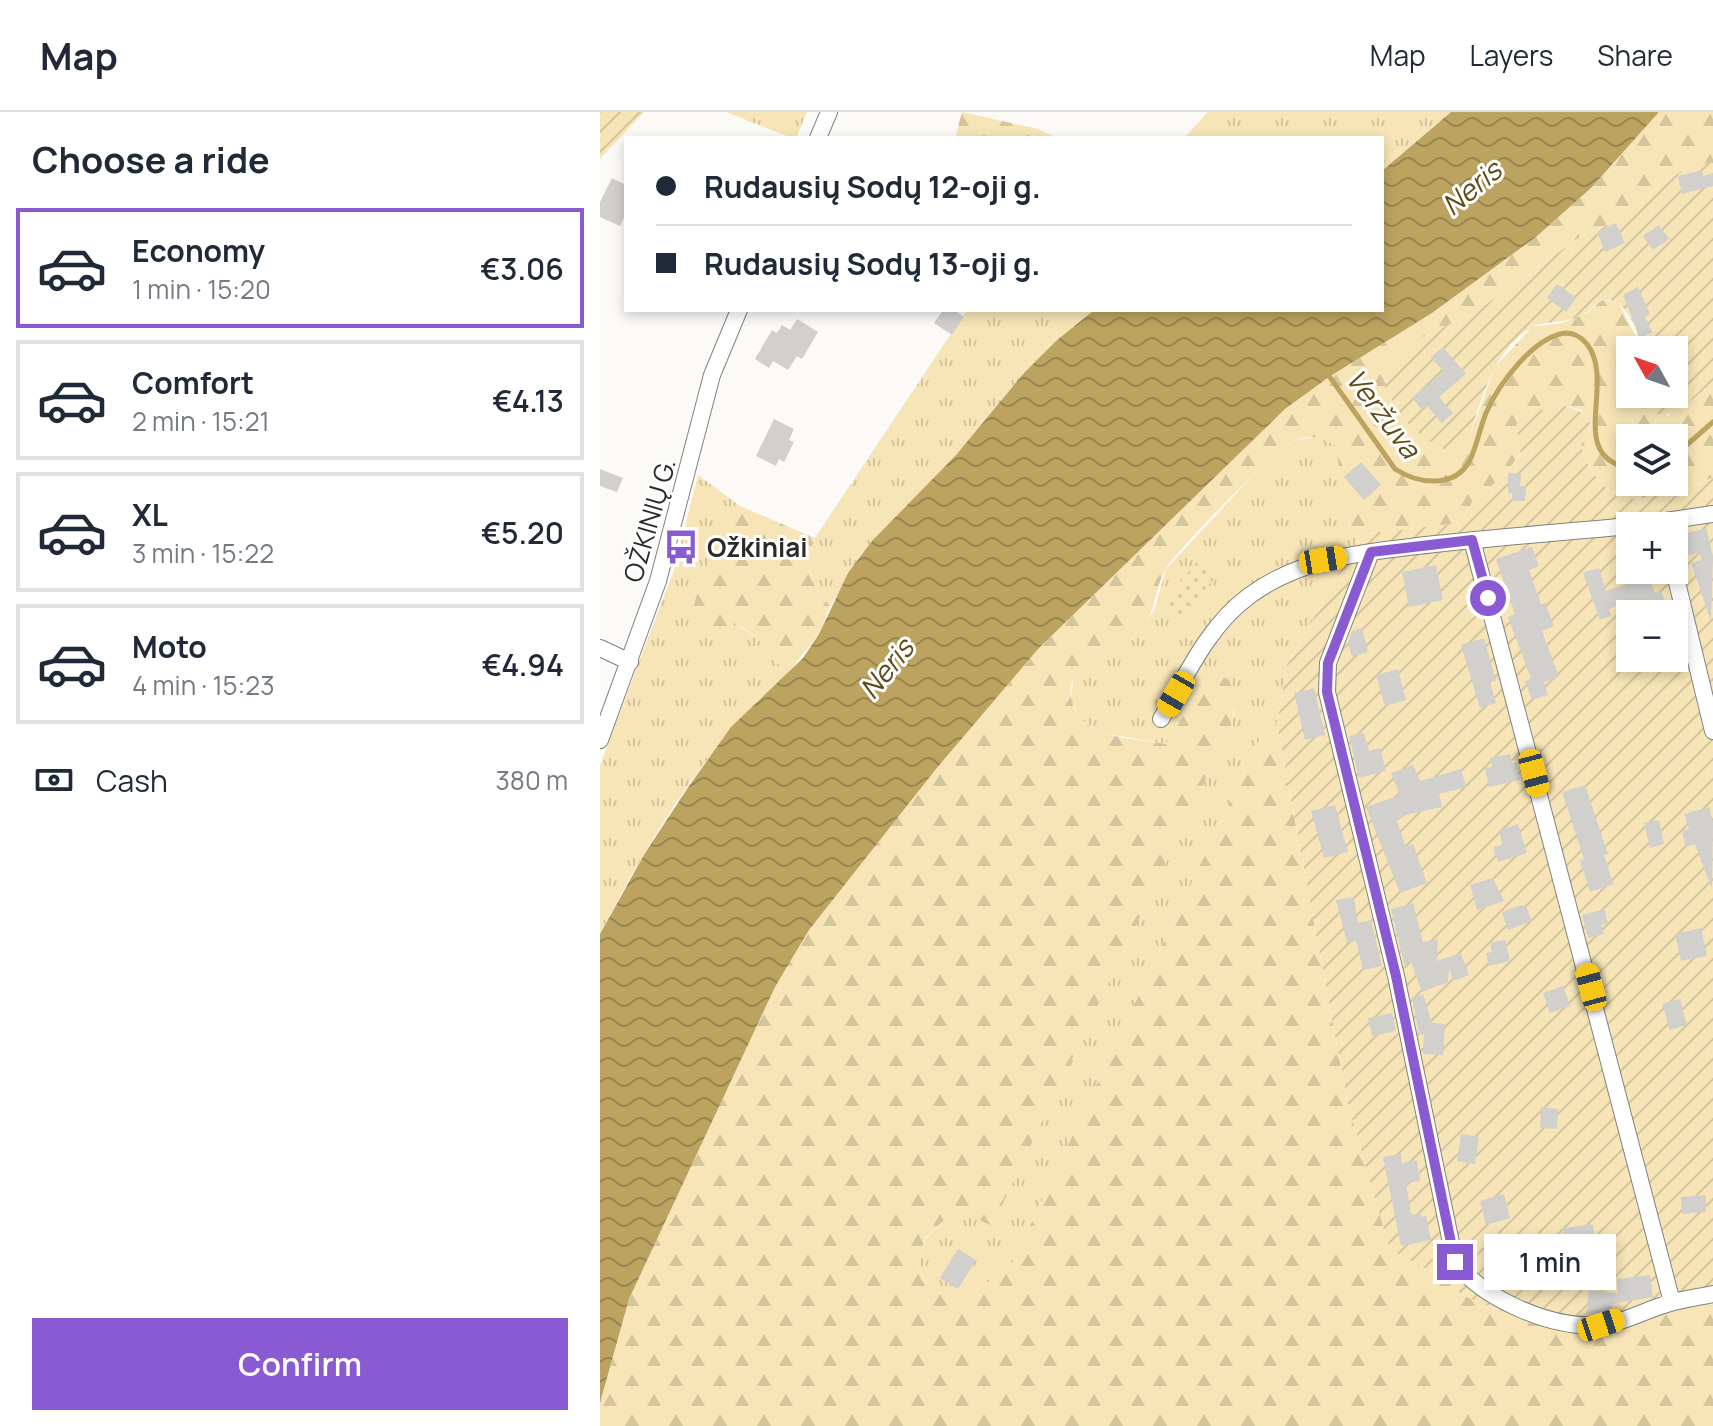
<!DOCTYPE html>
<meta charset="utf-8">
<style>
body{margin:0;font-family:Manrope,sans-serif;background:#f2f2f3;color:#1f2937;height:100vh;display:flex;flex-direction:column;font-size:30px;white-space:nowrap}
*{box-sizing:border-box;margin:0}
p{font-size:26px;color:#747a83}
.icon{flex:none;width:44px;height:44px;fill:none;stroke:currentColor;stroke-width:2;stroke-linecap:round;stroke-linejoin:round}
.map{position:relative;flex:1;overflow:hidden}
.sheet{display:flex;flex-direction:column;background:#fff;width:600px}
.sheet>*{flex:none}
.guide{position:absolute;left:24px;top:24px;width:760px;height:176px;border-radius:0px;box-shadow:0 4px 12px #0003;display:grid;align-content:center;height:176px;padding:0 32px;background:#fff}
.needle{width:52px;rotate:310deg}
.buttons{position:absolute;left:1016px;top:224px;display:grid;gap:16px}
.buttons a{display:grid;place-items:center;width:72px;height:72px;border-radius:0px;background:#fff;box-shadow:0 4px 12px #0003;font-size:40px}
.end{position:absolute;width:36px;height:36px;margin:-18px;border:10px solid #8a5ad3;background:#fff;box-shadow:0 0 0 4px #fff}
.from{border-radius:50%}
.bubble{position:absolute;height:56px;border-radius:0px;background:#fff;box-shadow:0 4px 12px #0003;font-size:26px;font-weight:600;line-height:56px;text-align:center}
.car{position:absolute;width:24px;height:48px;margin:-24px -12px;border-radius:10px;box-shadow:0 0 6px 2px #0007;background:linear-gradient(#f5c518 24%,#345 0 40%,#f5c518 0 76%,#345 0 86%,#f5c518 0)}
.guide b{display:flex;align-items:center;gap:28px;height:76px;font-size:30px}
.guide b+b{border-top:2px solid #e0e1e3}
.guide i{width:20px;height:20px;background:#1f2937}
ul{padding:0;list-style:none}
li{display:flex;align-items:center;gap:24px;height:120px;margin:0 16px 12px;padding:0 16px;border:4px solid #e0e1e3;border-radius:0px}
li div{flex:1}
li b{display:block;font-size:30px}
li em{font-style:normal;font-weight:600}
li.selected{border-color:#8a5ad3}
li>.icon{width:72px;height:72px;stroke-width:1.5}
h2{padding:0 32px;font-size:36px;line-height:96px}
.pay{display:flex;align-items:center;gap:20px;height:88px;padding:0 32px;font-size:30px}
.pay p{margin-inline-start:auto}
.primary-button{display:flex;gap:16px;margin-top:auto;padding:16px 32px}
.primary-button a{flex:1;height:92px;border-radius:0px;background:#8a5ad3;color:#fff;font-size:32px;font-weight:600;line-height:92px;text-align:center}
header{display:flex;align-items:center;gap:48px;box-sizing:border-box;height:112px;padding:0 40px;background:#fff;border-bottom:2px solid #e0e1e3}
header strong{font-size:38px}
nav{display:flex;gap:44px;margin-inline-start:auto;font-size:28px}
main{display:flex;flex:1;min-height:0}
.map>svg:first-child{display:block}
</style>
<header>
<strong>Map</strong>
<nav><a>Map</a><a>Layers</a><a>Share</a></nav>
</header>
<main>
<section class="sheet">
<h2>Choose a ride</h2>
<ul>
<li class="selected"><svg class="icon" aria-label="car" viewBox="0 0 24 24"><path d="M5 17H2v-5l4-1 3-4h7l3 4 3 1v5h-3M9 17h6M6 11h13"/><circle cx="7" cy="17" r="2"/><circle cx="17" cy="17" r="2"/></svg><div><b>Economy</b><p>1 min · 15:20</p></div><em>€3.06</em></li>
<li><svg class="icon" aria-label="car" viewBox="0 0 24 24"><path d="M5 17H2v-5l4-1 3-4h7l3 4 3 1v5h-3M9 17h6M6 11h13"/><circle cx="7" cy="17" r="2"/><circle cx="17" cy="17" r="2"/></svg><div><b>Comfort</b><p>2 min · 15:21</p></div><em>€4.13</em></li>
<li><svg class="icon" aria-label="car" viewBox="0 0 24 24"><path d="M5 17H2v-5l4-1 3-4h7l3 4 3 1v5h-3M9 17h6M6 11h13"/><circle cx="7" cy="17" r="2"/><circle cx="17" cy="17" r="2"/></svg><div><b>XL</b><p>3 min · 15:22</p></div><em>€5.20</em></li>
<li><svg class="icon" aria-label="car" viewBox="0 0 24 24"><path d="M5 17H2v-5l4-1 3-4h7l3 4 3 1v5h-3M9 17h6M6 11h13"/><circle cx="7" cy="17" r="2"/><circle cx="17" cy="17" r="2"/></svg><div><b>Moto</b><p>4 min · 15:23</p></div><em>€4.94</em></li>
</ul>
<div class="pay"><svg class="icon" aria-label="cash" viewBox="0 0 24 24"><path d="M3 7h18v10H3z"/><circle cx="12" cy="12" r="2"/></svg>Cash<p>380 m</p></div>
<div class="primary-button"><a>Confirm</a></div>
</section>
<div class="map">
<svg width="1113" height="1314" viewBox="0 0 1113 1314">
<defs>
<pattern id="grass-tufts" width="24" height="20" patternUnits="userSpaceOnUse" patternTransform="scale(2)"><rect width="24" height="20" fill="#f7e5b7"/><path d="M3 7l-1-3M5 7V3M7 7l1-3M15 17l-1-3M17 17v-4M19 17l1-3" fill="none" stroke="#d4c59d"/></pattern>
<pattern id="forest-firs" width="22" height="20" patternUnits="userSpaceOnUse" patternTransform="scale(2)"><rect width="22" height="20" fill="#f7e5b7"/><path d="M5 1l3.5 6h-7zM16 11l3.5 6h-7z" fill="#d4c59d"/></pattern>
<pattern id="park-dots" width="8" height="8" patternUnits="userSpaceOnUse" patternTransform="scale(2)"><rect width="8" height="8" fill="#f7e5b7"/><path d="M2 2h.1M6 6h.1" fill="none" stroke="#d4c59d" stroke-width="1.8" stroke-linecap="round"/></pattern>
<pattern id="garden-furrows" width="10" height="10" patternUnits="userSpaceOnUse" patternTransform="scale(2)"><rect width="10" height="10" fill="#f7e5b7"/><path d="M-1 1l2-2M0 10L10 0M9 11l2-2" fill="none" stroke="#d4c59d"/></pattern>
<pattern id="water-waves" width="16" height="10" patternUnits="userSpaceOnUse" patternTransform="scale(2)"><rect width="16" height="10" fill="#bca360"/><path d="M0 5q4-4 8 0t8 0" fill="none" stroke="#99854f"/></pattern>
</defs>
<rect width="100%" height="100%" fill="#fbfaf7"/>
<!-- grass -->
<path fill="url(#grass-tufts)" d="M126,0H207L196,26H192Z
M608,0H851L782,59V26H584Z
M367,198H496L456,229L424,261L356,343L272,429L230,494C210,471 202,455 215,426Z
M719,325L736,333L750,416L761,422L687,553L677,612L662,622L411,1154L363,1188L338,1182L318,1158L324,1128L356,1097L392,1113L630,617L635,599L604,570L566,632L502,621L480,607L471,588L473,568L481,555L533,527L554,499L566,457L672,343L697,328Z
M98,363L140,394L106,461L135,511L164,531L186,563C106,632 48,729 0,822V653L74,458Z"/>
<!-- forest -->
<path fill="url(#forest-firs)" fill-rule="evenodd" d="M362,0L438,17L457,26H355Z
M1059,0H1113V51L1087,56L1063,71L1019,108L980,125L874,201L823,225L868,329L895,255L932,215L963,211L987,201L1002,188L1018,190L1042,236L1030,238V282L1040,291L1068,304L1113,270V366C1094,372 1046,390 1027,386C1004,382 984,354 981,332L990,314L981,298L961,292L917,309L921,341L902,366L874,387L861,411L761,422L750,416L735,333C722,326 710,322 695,329C675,337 579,436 566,456C552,481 559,502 533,526C512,547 461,550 472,590C483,628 534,626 566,632L604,570L617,563L628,567C635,586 636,597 630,617L392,1114L356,1097L324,1127L318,1158L338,1182L363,1188L411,1154L662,622L677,612L747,988L795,1141L842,1165L862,1183L903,1200L1113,1189V1314H0V1291L29,1187L175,875L209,818L336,657L438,537L685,297L729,265L832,201L936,125L991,76ZM1030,326H1074V370H1030Z
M140,394L215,426C202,455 210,471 230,494L219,522L186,563C171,542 159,523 135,511L118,521L92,515C91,474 122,429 140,394Z"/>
<!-- park -->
<path fill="url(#park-dots)" d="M597,450L615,466L579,506L561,491Z"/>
<!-- garden -->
<path fill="url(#garden-furrows)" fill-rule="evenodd" d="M0,0H44L0,47Z
M1108,51H1113V270C1082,294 1065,324 1033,282H1074V238H1043C1038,221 1024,178 999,190C992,194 988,201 980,204C963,212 947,208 933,215C894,234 880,292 868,329L846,338C814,321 801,308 785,274L793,248L823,225L874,201L980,125L1019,108L1063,71L1087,56Z
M961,292L988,303L990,314L981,332C984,354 1004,382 1027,386C1046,390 1094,372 1113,366V1189L995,1223L903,1200L862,1183L842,1165L795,1141L788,1132L747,988L677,612L687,553L761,422L861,411L874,387L902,366L921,342L916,314L919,305ZM1030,414H1074V458H1030ZM1030,502H1074V546H1030Z"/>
<!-- water -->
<path fill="url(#water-waves)" d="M851,0H1059L991,76L936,125L832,201L729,265L685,297L438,537L336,657L209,818L175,875L29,1187L0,1291V822L45,741L89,674L131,615L203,546L219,522L248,461L272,429L356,343L424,261L456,229L493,199L782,198V59Z"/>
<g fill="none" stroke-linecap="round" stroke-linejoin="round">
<!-- stream -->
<path stroke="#bca360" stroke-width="5" d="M727,261L795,357C818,372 855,377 870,348C877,333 880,316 886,301C898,273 934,224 966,221C974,221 982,226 987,232C1017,271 965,345 1030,356
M1074,344L1113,310"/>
</g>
<!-- building -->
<path fill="#d1d0cd" d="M1102,58L1103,64L1113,61V74L1082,82L1078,64Z
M12,66L26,73V102L20,114L0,105V90Z
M1016,111L1025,131L1005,140L997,120Z
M1059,113L1069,127L1053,138L1043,124Z
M957,172L976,186L966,200L947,186Z
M1038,175L1050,202L1045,205L1052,220L1040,226L1023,183Z
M343,198H354L364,205L352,223L334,211Z
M197,207L218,220L202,247L197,244L188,258L173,249L169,256L155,247L172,218L177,221L182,213L190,218Z
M843,235L866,262L839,285L853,301L842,311L827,294L822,298L812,286L843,259L831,245Z
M174,307L194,317L189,328L194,330L184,350L179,347L176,354L156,344Z
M761,350L781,373L764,388L744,365Z
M0,357L23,366L17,380L0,374Z
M908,361L921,362L920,374H926L925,389H912V381H908Z
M1106,416L1113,444L1111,509L1091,451L1101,448L1100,442L1088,443L1080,423Z
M932,435L939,454L929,458L941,492L945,491L954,514L942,519L959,565L944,570L948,583L932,588L925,569L931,567L908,505L915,502L896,447Z
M836,453L843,488L809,495L802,460Z
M999,456L1006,479L1049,465L1055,481L1061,479L1066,493L1039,501L1035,488L1009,497L1011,504L1000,508L983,461Z
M762,516L768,540L752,545L748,531L752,519Z
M884,526L896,569L890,570L896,591L880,596L861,533Z
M798,557L806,588L785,594L776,563Z
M714,576L725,623L705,628L694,581Z
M764,621L769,639L780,636L786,659L759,666L749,624Z
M910,642L912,651L916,650L920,668L889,675L885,656L892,655L890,646Z
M813,653L820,669L861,657L866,675L839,682L842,695L806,703L797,709L806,735L813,732L827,771L800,781L766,695L800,683L791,661Z
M985,673L1008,742L1004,743L1013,772L990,780L980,749L984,747L962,680Z
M735,693L748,740L724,746L711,699Z
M1109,695L1113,710L1112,777L1095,732L1086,735L1082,719L1089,717L1084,702Z
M1059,708L1064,732L1050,736L1044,711Z
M918,712L927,741L898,750L893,735L902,733L899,718Z
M893,766L904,789L877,798L870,773Z
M754,785L758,811L771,808L782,854L763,858L756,829L747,831L736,788Z
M813,791L823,830L838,827L837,849L861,841L869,863L853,869L849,856L848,870L822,880L811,850L804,852L791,797Z
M921,793L926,794L932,809L908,818L902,800Z
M1004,797L1008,811L1001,813L1004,822L988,826L982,803Z
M1101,816L1107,844L1081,849L1075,822Z
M905,828L910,849L889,854L886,841L892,840L890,831Z
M963,874L970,894L950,901L943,881Z
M823,882L832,911L845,912L843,943L823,942L824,923L819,922L812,886Z
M1080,887L1087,913L1070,918L1062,892Z
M792,901L796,919L772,924L768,906Z
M941,995L958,997L957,1017L940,1016Z
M861,1022L879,1025L875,1052L857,1049Z
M801,1042L802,1051L817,1048L820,1069L806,1071L811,1103L820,1101L821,1105L826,1104L831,1128L801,1134L783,1045Z
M904,1082L910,1106L886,1113L880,1089Z
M1106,1083V1100L1082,1102L1081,1085Z
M993,1112L998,1153L968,1157L963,1116Z
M358,1137L376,1148L358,1177L340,1166Z
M1050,1163L1053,1185L1012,1192V1200L986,1202L989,1178L1018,1181L1017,1167Z"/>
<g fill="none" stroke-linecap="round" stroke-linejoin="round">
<!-- minor casing -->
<g stroke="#82817f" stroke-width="18">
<path id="minor" d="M218,26L229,0
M1031,414L1113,402
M872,428L1072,1190
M771,440L728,551L727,580L796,864L855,1150C883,1187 952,1217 999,1213C1022,1212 1047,1197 1070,1191C1084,1187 1099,1185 1113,1182
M1074,458L1113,619
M0,536L30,550
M561,607C586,564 608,514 649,484C704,443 770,440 835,432C900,425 965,420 1030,414
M0,628L58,469L112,263L139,198"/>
</g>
<!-- minor -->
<use href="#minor" stroke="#fff" stroke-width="16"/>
</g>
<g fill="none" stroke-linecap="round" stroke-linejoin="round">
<!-- route -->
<path stroke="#8a5ad3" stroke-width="10" d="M855,1150L796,864L727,580L728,551L771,440L872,428L888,486"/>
</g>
<!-- icons -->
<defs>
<g id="bus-bare" transform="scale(2.76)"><path d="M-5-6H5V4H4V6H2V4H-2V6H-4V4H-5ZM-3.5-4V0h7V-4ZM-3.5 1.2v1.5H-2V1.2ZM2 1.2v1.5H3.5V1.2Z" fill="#8a5ad3" stroke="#fff" stroke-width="2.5" paint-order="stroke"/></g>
</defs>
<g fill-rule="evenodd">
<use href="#bus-bare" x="81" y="435"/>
</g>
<g text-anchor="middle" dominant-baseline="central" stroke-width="6" stroke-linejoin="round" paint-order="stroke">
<!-- street labels -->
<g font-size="26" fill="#2a2a29" stroke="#fff">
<text transform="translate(49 408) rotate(-74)">OŽKINIŲ G.</text>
</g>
<!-- poi labels -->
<g font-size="26" font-weight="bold" fill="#2a2a29" stroke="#fff" text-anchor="start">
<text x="107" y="435">Ožkiniai</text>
</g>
<!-- water labels -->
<g font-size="28" font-style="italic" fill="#5e4c18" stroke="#fff">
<text transform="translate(871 75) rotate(-40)">Neris</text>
<text transform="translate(784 301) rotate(53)">Veržuva</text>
<text transform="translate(286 556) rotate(-51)">Neris</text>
</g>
</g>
</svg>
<div class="buttons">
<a><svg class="needle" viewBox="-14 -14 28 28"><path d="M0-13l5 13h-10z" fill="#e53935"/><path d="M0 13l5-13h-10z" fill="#747a83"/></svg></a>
<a><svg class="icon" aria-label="layers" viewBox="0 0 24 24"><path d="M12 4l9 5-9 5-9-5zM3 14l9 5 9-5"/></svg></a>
<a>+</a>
<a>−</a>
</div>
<i class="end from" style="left:888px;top:486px"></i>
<i class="end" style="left:855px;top:1150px"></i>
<div class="bubble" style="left:884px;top:1122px;width:132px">1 min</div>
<i class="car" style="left:723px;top:448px;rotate:81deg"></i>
<i class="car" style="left:576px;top:582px;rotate:210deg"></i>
<i class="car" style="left:934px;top:661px;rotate:165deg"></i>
<i class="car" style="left:991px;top:875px;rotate:345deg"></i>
<i class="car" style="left:1001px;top:1213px;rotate:72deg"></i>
<div class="guide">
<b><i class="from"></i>Rudausių Sodų 12-oji g.</b>
<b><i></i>Rudausių Sodų 13-oji g.</b>
</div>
</div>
</main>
